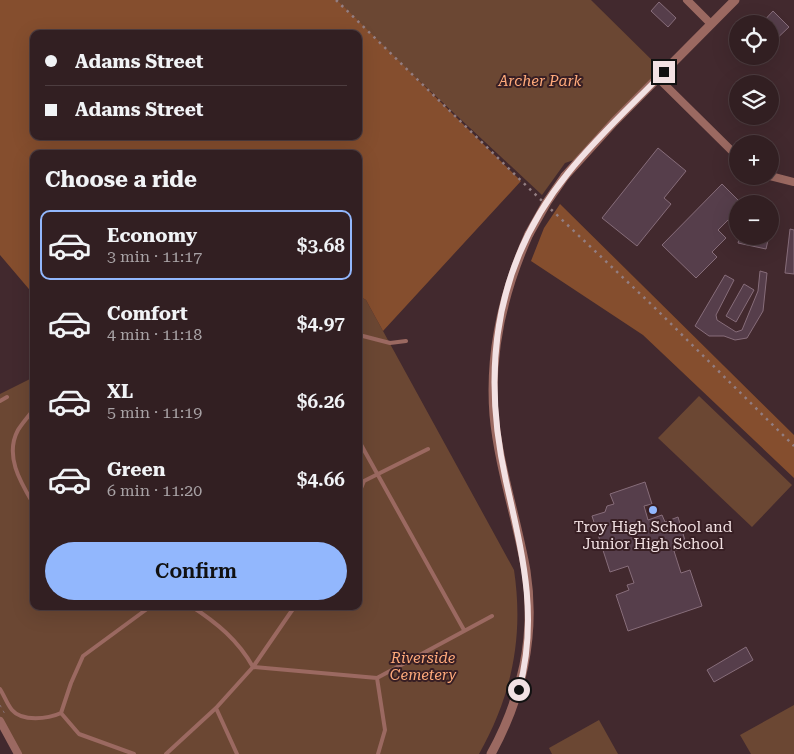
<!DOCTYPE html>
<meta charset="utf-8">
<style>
body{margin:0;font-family:"Roboto Serif",serif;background:#3a272a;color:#f1f3f6;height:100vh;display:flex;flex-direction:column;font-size:19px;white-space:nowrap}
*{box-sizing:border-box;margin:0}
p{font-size:16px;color:#a8a2a5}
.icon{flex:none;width:28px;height:28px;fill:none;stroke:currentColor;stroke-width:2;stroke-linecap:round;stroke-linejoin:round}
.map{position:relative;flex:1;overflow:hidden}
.drawer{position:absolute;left:30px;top:150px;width:332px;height:460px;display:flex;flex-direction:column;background:#321f22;border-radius:10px;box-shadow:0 5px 20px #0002,0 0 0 1px #4d3d40}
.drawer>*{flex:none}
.guide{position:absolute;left:30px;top:30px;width:332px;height:110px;border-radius:10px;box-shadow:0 5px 20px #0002,0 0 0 1px #4d3d40;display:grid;align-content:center;height:110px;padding:0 15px;background:#321f22}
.fabs{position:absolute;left:729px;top:15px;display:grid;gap:10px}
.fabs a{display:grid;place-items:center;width:50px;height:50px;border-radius:50%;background:#321f22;box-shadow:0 5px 20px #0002,0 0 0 1px #4d3d40;font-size:25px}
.end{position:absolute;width:22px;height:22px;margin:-11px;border:6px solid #f2e1e3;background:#111;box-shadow:0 0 0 2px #111}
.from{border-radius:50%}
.guide b{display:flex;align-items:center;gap:18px;height:48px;font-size:19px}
.guide b+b{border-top:1px solid #4d3d40}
.guide i{width:12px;height:12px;background:#f1f3f6}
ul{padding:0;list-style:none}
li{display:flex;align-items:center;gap:15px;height:70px;margin:0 10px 8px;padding:0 5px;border:2px solid transparent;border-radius:10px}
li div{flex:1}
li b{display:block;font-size:19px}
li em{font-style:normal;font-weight:600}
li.current{border-color:#92b7fd}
li>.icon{width:45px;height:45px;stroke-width:1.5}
h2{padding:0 15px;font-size:22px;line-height:60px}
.action{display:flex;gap:10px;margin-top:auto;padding:10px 15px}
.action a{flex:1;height:58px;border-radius:30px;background:#92b7fd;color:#111;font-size:20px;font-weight:600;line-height:58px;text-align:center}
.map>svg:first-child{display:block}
</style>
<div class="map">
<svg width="794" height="754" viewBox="0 0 794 754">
<rect width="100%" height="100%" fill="#42292e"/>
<!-- green -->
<path fill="#6b4733" d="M337,0H591L664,72L580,158L565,163L542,195L367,32Z
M359,296L366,300L514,570C524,636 512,696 479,754H18L0,721V394L34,377V606H359Z
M699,396L792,485L752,527L658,438Z
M794,705V754H751L740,735Z
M599,720L618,754H552L549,748Z"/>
<!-- forest -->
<path fill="#854e2e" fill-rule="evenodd" d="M0,0H337L521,181L383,331L366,300L359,296V154H34V295L0,255ZM34,34H359V136H34Z
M560,204L794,435V478L643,335L531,261L544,228Z"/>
<!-- building -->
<path fill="#563e4b" stroke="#876d7a" d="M659,2L676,18L668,27L651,11Z
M773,11L789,27L770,45V24H761Z
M762,76L769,84H754Z
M658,148L686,171L664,198L671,204L637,246L602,218Z
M722,184L742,204H738V210L718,230L726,238L712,252L717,257L696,278L662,245Z
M790,229L794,230V274L785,273Z
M740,236H769L766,249L738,243Z
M760,271L767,273L763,311L747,338L735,340L724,336H709L695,326L725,275L734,280L716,315L717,320L736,332L742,330L758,291Z
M744,284L754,290L736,322L726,316Z
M645,482L652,504L644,506L648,520L662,515L665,522L678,517L687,547L674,551L681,573L690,570L702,606L628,631L616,595L629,590L627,585L634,583L628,566L610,572L592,516L605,512L607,506L614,504L610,494Z
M746,647L753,660L714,682L707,670Z"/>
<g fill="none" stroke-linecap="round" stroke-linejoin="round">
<!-- path -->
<path stroke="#867074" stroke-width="1" stroke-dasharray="2.5 4" stroke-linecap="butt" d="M0,705L6,716"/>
<!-- service -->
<path stroke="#9b6961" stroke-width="4" d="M359,335L390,343L406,341
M0,401L7,397
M34,414H30C26,419 21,425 18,430C4,456 21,483 34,505
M359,441L464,630
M359,493L364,481L428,449
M191,606C217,623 238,640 253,667L295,606
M377,678L385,730L378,754
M0,689C4,695 7,704 12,710C22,722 48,719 61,713L71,683L83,656L151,606
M216,708L237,754
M61,713L79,734L134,754
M166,754L216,708L253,667L377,678L492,616"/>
<!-- minor -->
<path stroke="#9b6961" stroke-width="8" d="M687,0L711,24
M658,78L738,157
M770,176L794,182
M0,721L18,754"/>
<!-- tertiary -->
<path stroke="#9b6961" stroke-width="9" d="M565,176L614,122L735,0
M491,754C522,698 536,635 526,571C517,519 499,468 494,415C489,351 503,292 529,234"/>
<!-- rail -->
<path stroke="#937e82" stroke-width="2.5" stroke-dasharray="2.5 5" stroke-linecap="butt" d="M336,0L539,198L653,306L794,446"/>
<!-- tertiary-bridge -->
<path stroke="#9b6961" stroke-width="9" d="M529,234L547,202L565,176"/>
</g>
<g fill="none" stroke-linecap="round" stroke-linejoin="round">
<!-- route -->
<path stroke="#f2e1e3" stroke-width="6" d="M519,690C539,616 522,553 506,481C481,369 494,264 568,173C597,137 632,105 664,72"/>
</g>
<!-- markers -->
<circle fill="#92b7fd" stroke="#381f24" stroke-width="2" cx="653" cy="510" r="5"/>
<g text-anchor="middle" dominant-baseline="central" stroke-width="4" stroke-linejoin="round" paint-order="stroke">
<!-- park labels -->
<g font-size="15" font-style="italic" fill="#ffaa7b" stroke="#381f24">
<text x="540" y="81">Archer Park</text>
<text x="423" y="658">Riverside<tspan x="423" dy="17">Cemetery</tspan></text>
</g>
<!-- poi labels -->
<g font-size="15" fill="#f2e1e3" stroke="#381f24">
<text x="653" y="527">Troy High School and<tspan x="653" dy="17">Junior High School</tspan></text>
</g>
</g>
</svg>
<div class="fabs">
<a><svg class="icon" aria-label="locate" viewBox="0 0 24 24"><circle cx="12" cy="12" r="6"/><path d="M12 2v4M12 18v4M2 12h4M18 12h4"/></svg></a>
<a><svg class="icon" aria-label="layers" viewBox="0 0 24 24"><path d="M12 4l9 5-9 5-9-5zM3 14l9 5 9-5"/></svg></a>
<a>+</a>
<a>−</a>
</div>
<i class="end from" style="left:519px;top:690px"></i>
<i class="end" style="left:664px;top:72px"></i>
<div class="guide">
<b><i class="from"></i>Adams Street</b>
<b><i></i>Adams Street</b>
</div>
<section class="drawer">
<h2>Choose a ride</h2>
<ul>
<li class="current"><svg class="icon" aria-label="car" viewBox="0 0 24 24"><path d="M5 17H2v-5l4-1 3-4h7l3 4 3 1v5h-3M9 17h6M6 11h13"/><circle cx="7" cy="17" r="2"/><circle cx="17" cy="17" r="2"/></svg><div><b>Economy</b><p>3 min · 11:17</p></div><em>$3.68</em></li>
<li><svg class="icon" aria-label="car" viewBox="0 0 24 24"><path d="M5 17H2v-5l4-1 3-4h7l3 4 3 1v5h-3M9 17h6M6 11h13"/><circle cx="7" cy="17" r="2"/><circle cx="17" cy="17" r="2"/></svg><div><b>Comfort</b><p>4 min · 11:18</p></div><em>$4.97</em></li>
<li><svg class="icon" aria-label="car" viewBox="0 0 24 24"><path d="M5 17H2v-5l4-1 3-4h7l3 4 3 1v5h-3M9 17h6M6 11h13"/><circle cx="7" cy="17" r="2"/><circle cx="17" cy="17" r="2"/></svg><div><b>XL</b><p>5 min · 11:19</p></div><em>$6.26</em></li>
<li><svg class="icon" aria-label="car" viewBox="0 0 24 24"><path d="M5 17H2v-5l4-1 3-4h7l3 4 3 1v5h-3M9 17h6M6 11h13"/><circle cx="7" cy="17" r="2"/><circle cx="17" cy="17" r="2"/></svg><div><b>Green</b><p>6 min · 11:20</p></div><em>$4.66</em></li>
</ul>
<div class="action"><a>Confirm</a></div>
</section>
</div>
